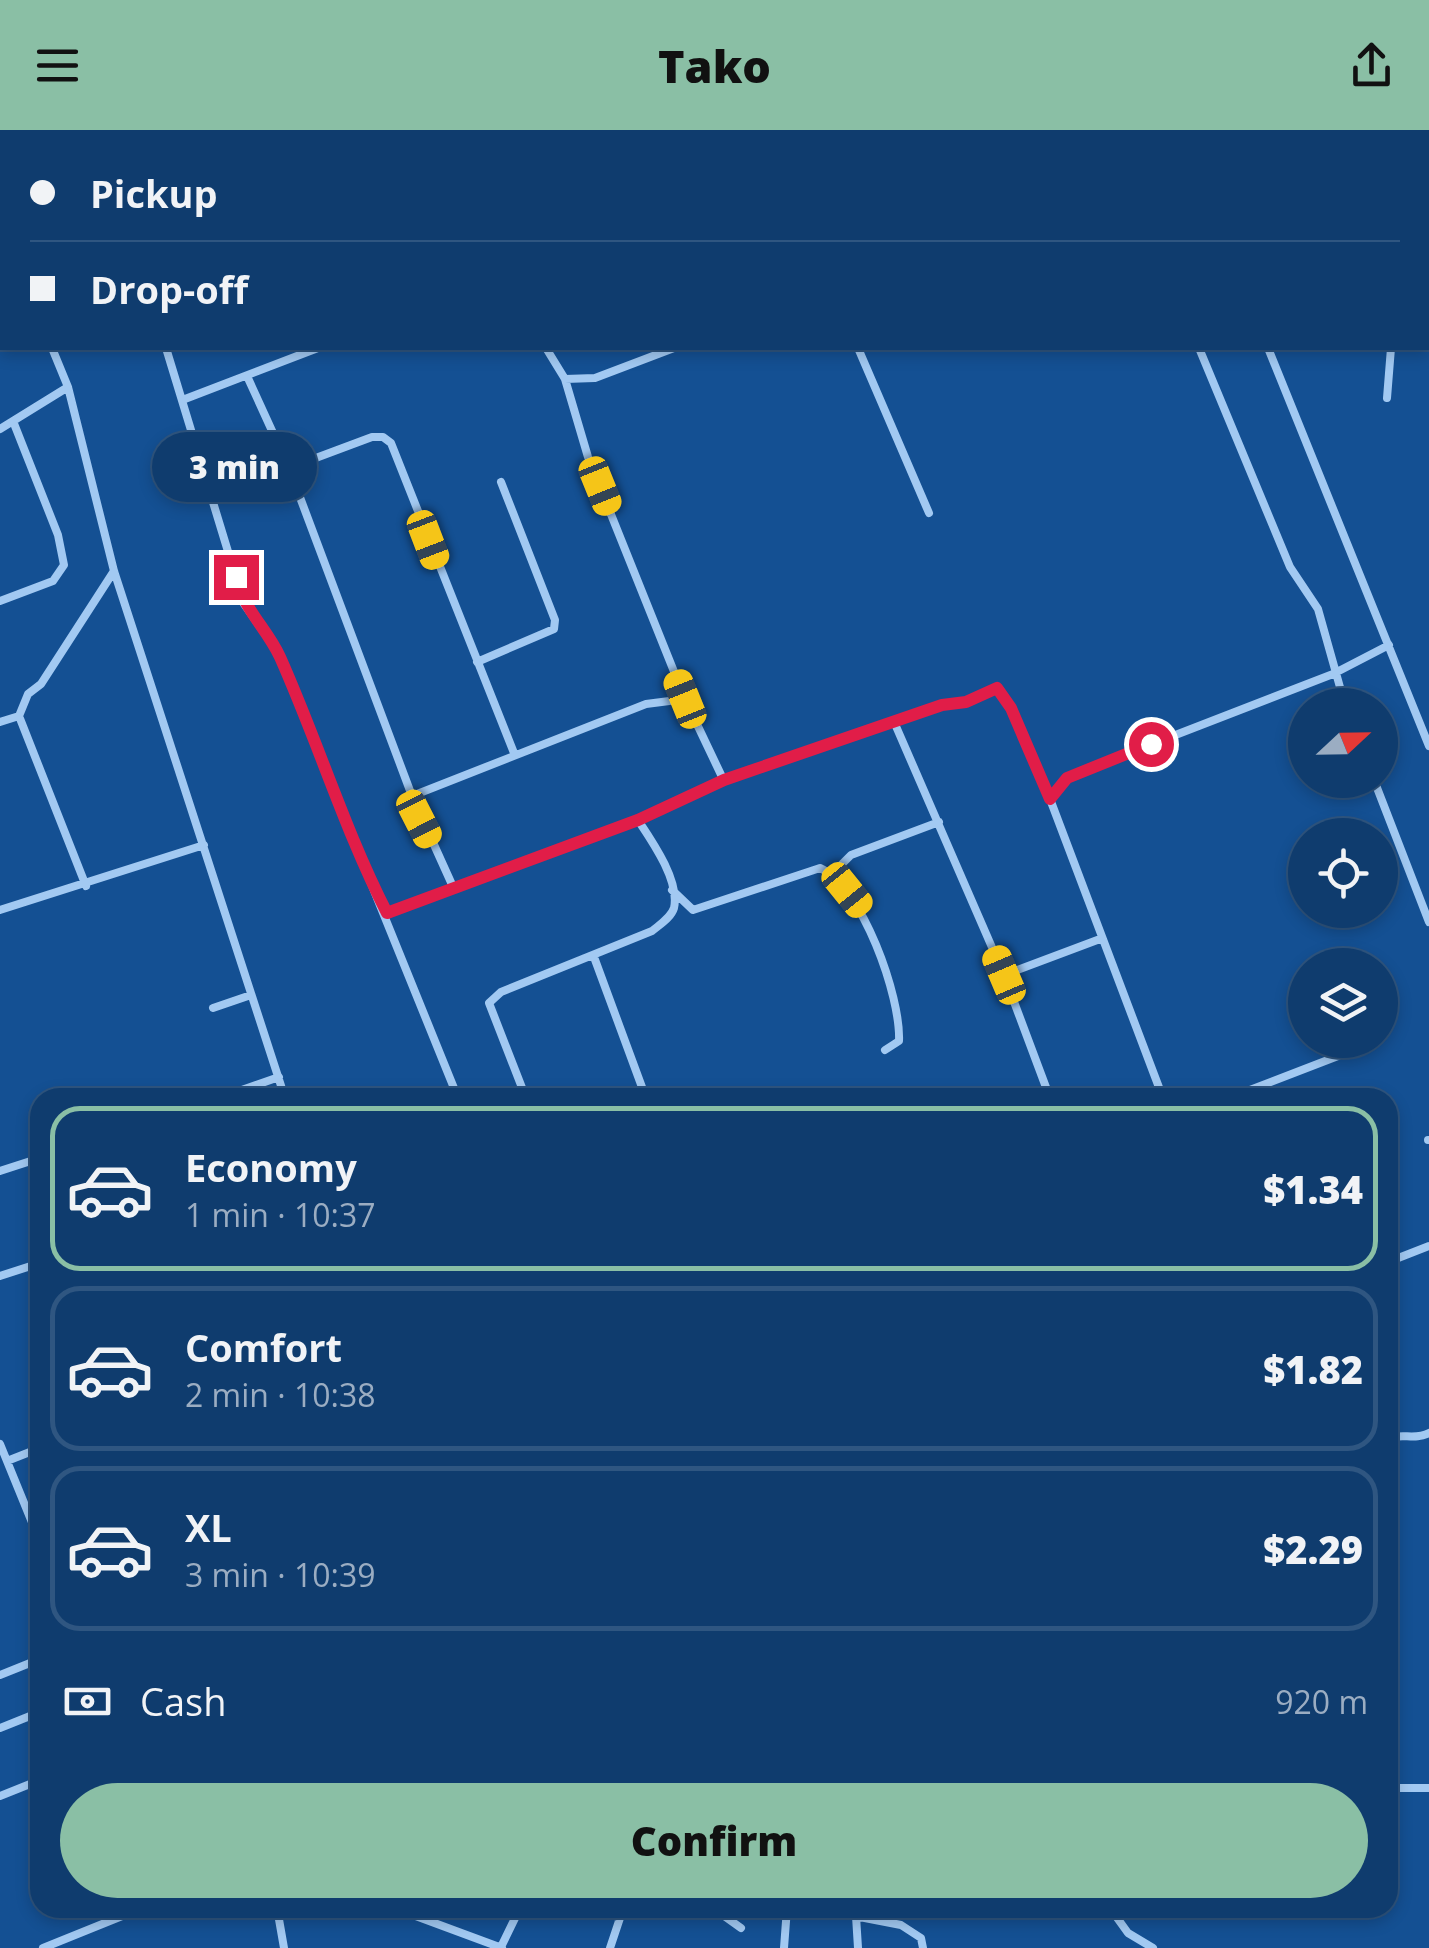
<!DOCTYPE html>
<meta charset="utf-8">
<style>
body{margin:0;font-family:"Open Sans",sans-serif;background:#1d4776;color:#f1f3f6;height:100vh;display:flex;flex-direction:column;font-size:38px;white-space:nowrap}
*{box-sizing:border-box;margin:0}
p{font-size:32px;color:#9badc2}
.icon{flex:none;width:55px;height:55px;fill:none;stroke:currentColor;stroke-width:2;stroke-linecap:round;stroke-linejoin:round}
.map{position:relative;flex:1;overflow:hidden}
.details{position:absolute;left:30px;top:958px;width:1368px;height:830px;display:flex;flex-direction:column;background:#0f3c6e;border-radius:30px;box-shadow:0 5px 15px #0003,0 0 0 2px #2f5681}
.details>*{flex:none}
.banner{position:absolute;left:0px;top:0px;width:1430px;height:220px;box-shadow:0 5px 15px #0003,0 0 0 2px #2f5681;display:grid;align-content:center;height:220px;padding:0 30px;background:#0f3c6e}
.needle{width:65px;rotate:68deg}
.fabs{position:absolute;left:1288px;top:558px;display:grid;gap:20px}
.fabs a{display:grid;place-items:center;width:110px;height:110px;border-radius:50%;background:#0f3c6e;box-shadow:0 5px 15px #0003,0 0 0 2px #2f5681;font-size:50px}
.end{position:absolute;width:45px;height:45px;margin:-22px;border:12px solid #e11d48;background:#fff;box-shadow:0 0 0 5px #fff}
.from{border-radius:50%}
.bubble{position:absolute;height:70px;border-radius:35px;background:#0f3c6e;box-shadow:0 5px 15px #0003,0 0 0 2px #2f5681;font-size:32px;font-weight:800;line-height:70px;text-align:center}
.car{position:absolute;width:30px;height:60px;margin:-30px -15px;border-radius:12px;box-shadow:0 0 8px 2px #0007;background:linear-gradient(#f5c518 24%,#345 0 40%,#f5c518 0 76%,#345 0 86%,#f5c518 0)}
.banner b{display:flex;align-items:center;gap:35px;height:95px;font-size:38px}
.banner b+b{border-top:2px solid #2f5681}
.banner i{width:25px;height:25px;background:#f1f3f6}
ul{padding:18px 0 0;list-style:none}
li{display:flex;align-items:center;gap:30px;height:165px;margin:0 20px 15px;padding:0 10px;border:5px solid #2f5681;border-radius:30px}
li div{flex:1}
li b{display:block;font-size:38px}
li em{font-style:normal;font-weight:800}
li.current{border-color:#8abfa5}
li>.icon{width:90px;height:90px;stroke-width:1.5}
.pay{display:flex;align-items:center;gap:25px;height:110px;padding:0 30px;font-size:38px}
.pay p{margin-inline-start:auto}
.action{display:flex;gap:20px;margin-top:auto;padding:20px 30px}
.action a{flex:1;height:115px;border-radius:60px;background:#8abfa5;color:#111;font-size:40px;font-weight:800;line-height:115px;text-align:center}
header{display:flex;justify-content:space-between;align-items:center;height:130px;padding:0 30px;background:#8abfa5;color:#111;font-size:45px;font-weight:800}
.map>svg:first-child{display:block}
</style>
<header><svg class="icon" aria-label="menu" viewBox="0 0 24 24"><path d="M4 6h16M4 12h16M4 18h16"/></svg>Tako<svg class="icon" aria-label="share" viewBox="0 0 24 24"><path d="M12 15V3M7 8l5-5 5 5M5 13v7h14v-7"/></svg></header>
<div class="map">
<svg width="1429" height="1818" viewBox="0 0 1429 1818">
<rect width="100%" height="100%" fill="#145093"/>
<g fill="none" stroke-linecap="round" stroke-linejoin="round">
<!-- minor -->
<path stroke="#a2c9f2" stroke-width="8" d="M80,0L81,2
M249,0L250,2
M372,0L373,2
M465,0L466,2
M585,0L586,2
M691,0L692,2
M1182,0L1183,2
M256,2L262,0
M917,2L923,0
M1418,2L1420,0
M0,78L2,85
M0,186L2,184
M52,218L68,257L114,441L285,968
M166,218L244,474L277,521L458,968
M546,218L565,249L588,327L685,569L724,651
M858,218L929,383
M1199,218L1290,437L1318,479L1345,575
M1268,218L1429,616
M247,246L289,338L412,666
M565,249L595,248L674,218
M1387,268L1391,218
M185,269L318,218
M0,299L68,257
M289,338L372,307H383L391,313L514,623
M0,471L53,451L64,435L58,405L13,291
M477,532L554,499L555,490L501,352
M0,592L19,586
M895,594L1004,845L1050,968
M1374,650L1429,792
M1050,669L1067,647L1333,544L1389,515
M833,743L851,725L939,692
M86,756L19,586L28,564L41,554L114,441
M454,759L412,666L646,574L685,569
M672,760L693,780L820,738C862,756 901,867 899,911L885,920
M0,780L204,715
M387,783L638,690L724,651L941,575L966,573L997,558L1011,578L1050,669L1163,968
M594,827L646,968
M1004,845L1100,809
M213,878L251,865
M219,968L279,947
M526,968L489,873L501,862L652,801C659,795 671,788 674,778C680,751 652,711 638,690
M1229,968L1377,911
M1428,1010H1429
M0,1041L40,1028
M1388,1132L1429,1116
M32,1135L40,1155
M0,1146L40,1133
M1388,1309C1401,1302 1414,1311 1429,1303
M0,1314L40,1412
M7,1331L40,1318
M0,1545L40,1529
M0,1598L40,1582
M1388,1658H1429
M0,1666L40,1650
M277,1778L284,1818
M394,1778L502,1818
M713,1778L741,1798
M813,1778L901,1795L921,1808L923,1818
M1110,1778L1128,1803L1153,1818
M607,1783L620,1788L610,1818
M856,1786L858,1818
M501,1817L518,1782L516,1778
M43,1818L142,1778
M784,1818L787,1778"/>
</g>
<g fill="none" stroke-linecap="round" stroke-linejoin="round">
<!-- route -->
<path stroke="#e11d48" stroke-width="12" d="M236,447C245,482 266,497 280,527C318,612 345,701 387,783L638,690L724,650L942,575L966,572L997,558L1011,578L1050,669L1067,648L1151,614"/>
</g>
</svg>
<div class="fabs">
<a><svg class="needle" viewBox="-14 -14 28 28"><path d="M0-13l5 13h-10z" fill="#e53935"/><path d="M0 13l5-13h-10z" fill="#9badc2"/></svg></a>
<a><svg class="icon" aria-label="locate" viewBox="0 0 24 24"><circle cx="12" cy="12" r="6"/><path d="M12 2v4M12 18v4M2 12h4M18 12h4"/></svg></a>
<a><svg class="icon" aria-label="layers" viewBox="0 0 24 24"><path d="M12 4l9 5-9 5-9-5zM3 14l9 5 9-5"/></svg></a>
</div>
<i class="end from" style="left:1151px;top:614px"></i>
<i class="end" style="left:236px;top:447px"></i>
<div class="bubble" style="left:152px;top:302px;width:165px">3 min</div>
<i class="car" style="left:600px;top:356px;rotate:158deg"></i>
<i class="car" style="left:428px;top:410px;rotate:159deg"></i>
<i class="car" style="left:685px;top:569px;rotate:338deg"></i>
<i class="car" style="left:419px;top:689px;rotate:153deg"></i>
<i class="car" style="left:847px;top:760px;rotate:141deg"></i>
<i class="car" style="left:1004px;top:845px;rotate:337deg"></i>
<div class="banner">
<b><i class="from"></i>Pickup</b>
<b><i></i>Drop-off</b>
</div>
<section class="details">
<ul>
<li class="current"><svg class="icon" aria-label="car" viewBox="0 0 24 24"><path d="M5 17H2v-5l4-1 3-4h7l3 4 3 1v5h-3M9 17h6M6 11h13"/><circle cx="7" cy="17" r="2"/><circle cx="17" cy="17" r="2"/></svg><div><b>Economy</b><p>1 min · 10:37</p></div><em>$1.34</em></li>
<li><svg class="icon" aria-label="car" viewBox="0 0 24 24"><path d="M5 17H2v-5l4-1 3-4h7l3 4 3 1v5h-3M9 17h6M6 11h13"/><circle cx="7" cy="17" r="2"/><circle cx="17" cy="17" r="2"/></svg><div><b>Comfort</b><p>2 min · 10:38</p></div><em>$1.82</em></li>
<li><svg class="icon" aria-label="car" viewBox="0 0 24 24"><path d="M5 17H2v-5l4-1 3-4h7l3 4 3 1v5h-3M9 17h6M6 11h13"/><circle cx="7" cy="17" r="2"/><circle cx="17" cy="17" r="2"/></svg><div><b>XL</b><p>3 min · 10:39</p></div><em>$2.29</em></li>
</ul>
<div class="pay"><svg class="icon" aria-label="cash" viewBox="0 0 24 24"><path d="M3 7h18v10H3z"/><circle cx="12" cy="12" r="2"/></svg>Cash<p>920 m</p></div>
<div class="action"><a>Confirm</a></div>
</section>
</div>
